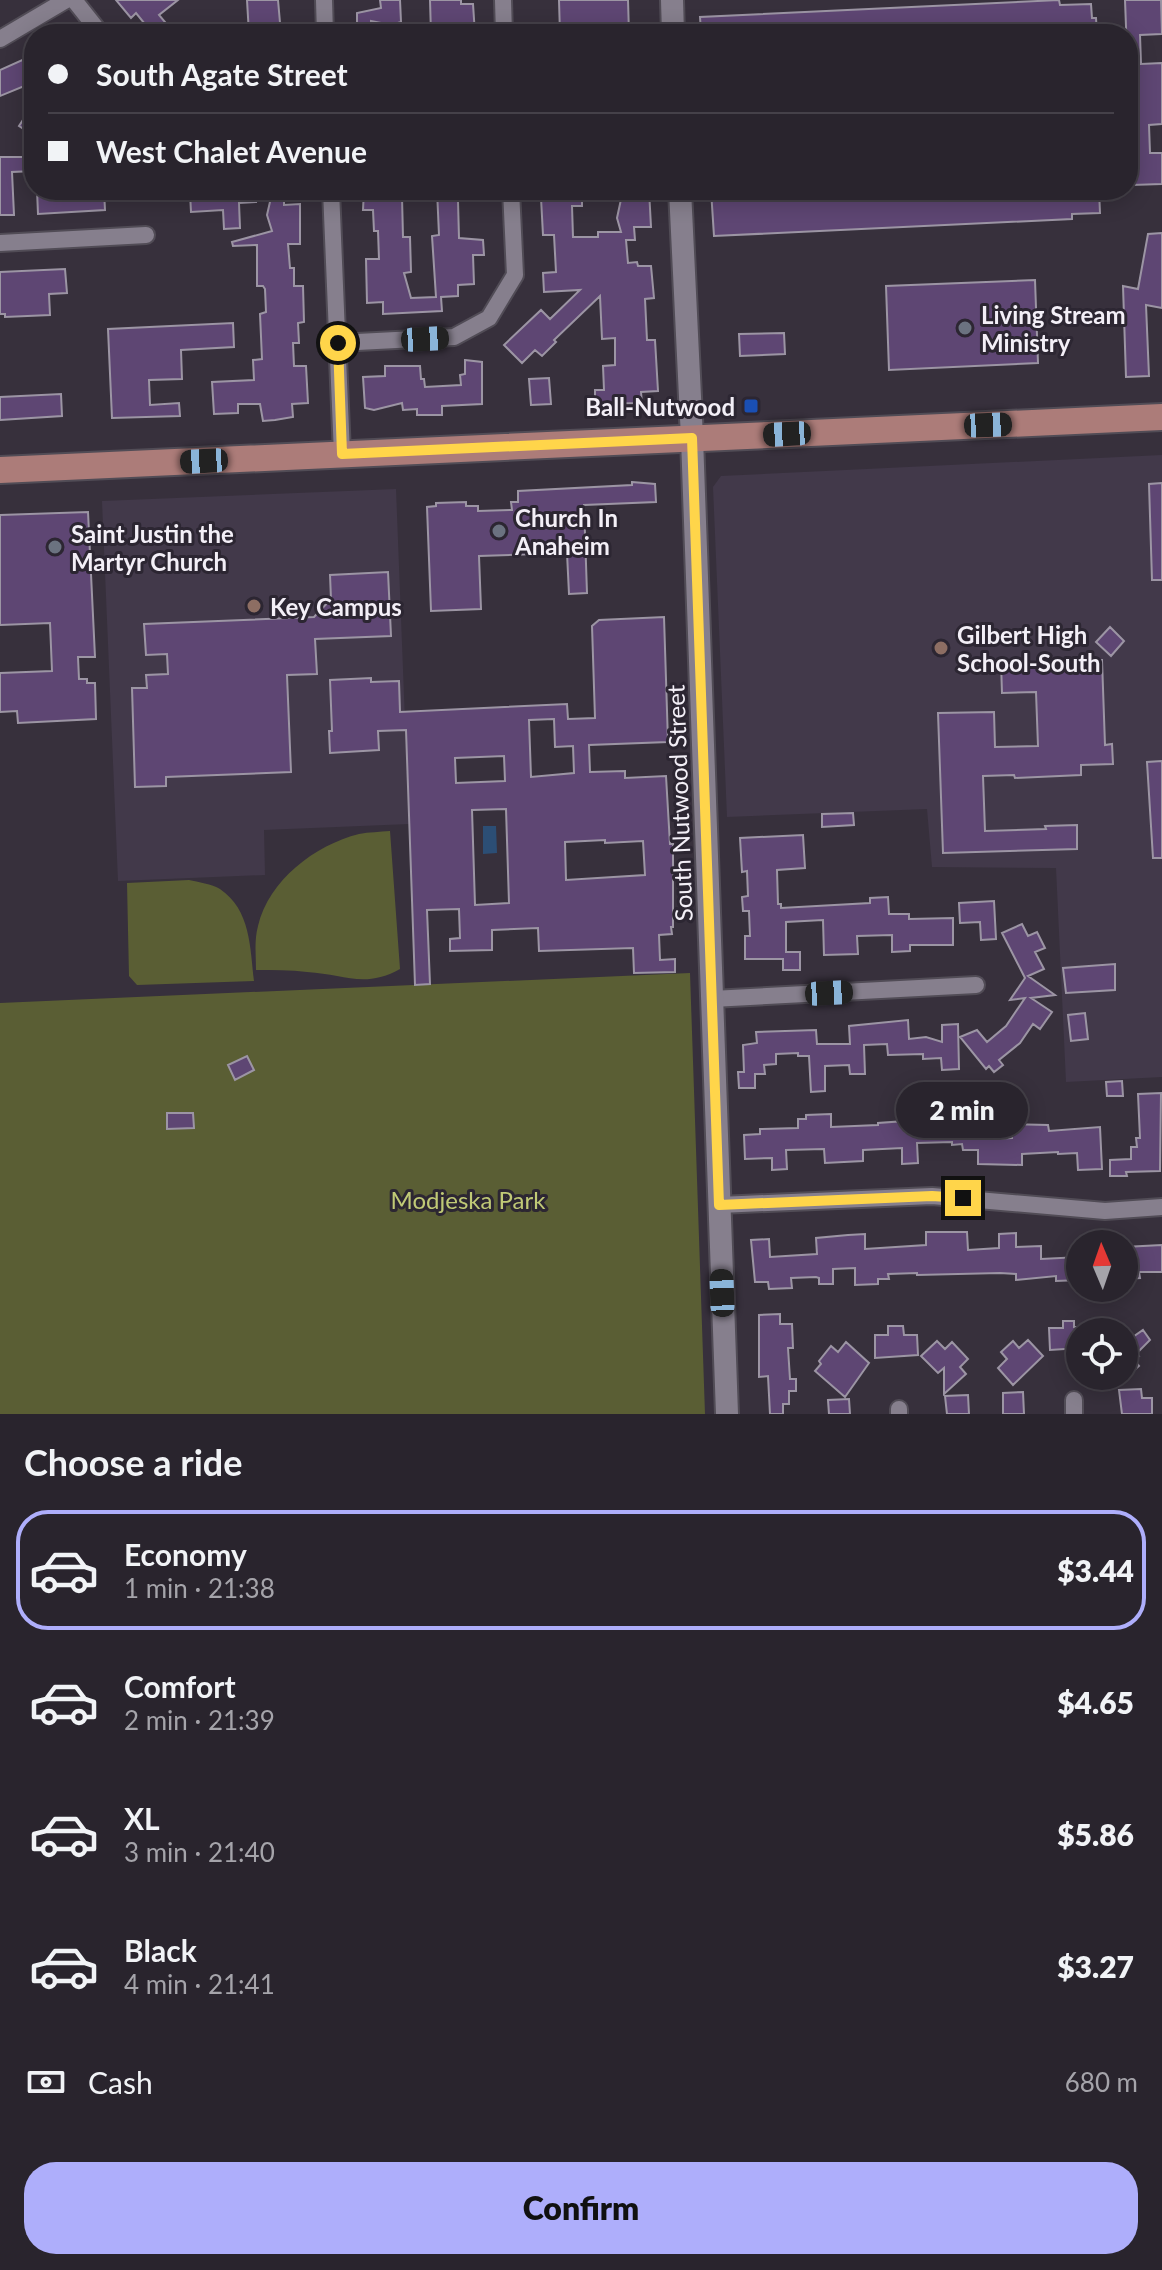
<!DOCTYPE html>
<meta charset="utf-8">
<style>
body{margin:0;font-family:Lato,sans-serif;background:#353039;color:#f1f3f6;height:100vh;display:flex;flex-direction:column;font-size:30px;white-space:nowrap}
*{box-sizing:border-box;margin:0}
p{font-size:26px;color:#a5a4aa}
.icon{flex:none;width:44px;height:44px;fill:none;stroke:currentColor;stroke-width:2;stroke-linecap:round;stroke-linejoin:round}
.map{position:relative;height:1414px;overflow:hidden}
.side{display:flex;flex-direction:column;background:#29242d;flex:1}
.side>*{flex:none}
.guide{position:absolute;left:24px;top:24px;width:1114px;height:176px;border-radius:32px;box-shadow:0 4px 20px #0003,0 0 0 2px #454149;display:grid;align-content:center;height:176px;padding:0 24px;background:#29242d}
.needle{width:52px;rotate:358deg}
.buttons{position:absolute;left:1066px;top:1230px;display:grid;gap:16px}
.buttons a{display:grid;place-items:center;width:72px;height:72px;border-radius:50%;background:#29242d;box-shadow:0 4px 20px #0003,0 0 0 2px #454149;font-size:40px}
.end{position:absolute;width:36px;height:36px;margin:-18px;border:10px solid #ffd54a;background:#111;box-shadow:0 0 0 4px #111}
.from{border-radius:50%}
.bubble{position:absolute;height:56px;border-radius:28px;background:#29242d;box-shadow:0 4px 20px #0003,0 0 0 2px #454149;font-size:26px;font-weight:800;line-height:56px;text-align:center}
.car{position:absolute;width:24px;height:48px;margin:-24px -12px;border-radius:10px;box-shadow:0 0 6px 2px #0007;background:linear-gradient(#222 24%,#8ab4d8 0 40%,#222 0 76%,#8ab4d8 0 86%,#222 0)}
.guide b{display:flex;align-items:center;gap:28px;height:76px;font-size:30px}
.guide b+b{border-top:2px solid #454149}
.guide i{width:20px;height:20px;background:#f1f3f6}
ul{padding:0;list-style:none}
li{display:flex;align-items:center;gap:24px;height:120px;margin:0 16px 12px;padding:0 8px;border:4px solid transparent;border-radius:32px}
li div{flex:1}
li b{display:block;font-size:30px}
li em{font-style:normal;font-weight:800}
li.current{border-color:#aeaefb}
li>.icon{width:72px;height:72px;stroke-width:1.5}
h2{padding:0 24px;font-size:36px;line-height:96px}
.pay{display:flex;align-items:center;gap:20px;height:88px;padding:0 24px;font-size:30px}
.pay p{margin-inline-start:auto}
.primary-button{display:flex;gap:16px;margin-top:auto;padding:16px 24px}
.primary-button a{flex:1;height:92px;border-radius:32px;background:#aeaefb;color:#111;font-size:32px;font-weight:800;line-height:92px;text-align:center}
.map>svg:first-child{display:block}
</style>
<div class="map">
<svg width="1162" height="1414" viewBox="0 0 1162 1414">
<rect width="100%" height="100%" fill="#37303c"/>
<!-- built -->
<path fill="#42394a" d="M1162,455V1077L1066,1082L1056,868L932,867L927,809L727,817L713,487L721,476Z
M396,489L409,824L264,830L265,875L118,881L102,501Z"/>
<!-- green -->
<path fill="#5a5e34" d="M390,831L400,969C364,989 344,974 307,972C291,970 273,970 256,970C256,955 254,941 258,926C269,880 315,845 359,834C369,832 380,832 390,831Z
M189,880C198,882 212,884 220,889C251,910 250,948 254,981L137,985L129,976L127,883Z
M690,973L705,1414H0V1003Z"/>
<!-- water -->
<path fill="#2c4e75" d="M483,826H496L497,853L483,854Z"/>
<!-- building -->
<path fill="#5e4673" stroke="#9c95a4" stroke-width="2" fill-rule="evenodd" d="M116,0H178L159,15L175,34H153L136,13L131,18Z
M247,0H278L281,34H249Z
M380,0H400L401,22L391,25L371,21V27L357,28V13L381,8Z
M430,0H461V4H473L475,34H431Z
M559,0H628L629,34H560Z
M1059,0L1060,5L1091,4L1092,18H1096L1097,34H705V31L701,32L700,17Z
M1125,0H1161L1162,34L1140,35L1141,64L1162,63V124L1149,125L1150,153H1162V184L1132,185Z
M29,57H34V82L0,96V70Z
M34,103V136L19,126Z
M0,157H34V171L12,172L14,215H0Z
M37,190H104L105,210L38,214Z
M207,190H255L256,202L239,203L240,228L224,229L223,210L191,212L190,193L207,192Z
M364,190H377L378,198L402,197L403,237H410L411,272L404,273L411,298L436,297L432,236L439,235L437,190H468V201H458L459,238L483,240L484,255H473L474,284L458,285V296L441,297L442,311L383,314V302L367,303L366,259H379L378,231H374L373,210H363Z
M550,190H582V206H572L573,237H598V232H621L617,218L623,190H649L651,227H634L635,240H626L628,263L637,262L638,266H651L654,298L645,299L647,340H655L658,391L641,392L642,403L595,404V390H604L603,366L615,365V338L602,339L600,296L554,340L556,342L542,356L535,350L522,363L504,345L541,310L550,319L580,290L544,292L543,273L556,272L554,235H543L541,198L550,197Z
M711,190H1099L1100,213L1072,214V219L714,236Z
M272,193H284V205L300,204V244H288L290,268H294V286H303L304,322L298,323L299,343H293L294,366H306L308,403L292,404L293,417L275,420L263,421L260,404H238V413L214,414L212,382L254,380L253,360L262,359L260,314L266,312L265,289L263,286H257V245L233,246L232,242L272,231L267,215Z
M1162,233V308L1146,305L1149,376L1126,377L1123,286L1138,289L1148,234Z
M65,269L67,293L49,294L50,315L5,317V314H0V272Z
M1035,280L1038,363L889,370L886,286Z
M233,323L234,347L181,350L182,379L149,380L150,405L179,403L180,416L112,418L108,329Z
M784,333L785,354L740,356L739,334Z
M465,360L482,362V404L442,406V415H417V409L403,410L402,403L374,410L365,408L363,377L385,376V366H420L421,379H424L425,387L461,385L460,375L465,374Z
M549,378L551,404L531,405L529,379Z
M61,394L62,416L0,420V397Z
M632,482L655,484L656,502L584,505L587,593L569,594L567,553L479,556L481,609L431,611L427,507L436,506V503L466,502V506H478V511L512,510L511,502H518V491L632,485Z
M1162,483V580H1152L1149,484Z
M88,512L95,657H78L79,679H87V683H95L96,719L18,723L17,711L0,712V673L52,671L50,623L0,625V515Z
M388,572L391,636L315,639L317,674L287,675L291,772L166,777V786L135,787L132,688H147L146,675L168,674L167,654L146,655L144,624L314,617L331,599L330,575Z
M664,617L668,742L589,745L590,772L625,771V778L666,776L670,844H673V927H671L672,934L659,935L660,960L675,959V972L634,973L633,948L539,951L538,928L492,930V950L450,951V939L460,938L459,909L427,910L430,984L415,985L406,730L378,731L379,750L330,753L329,731H332L330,680L371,678V682L399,681L400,712L567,704L568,719L595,718L592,626L599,620ZM554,719L555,747L573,746L574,773L531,777L529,720ZM504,756L505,781L456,783L455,758ZM506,809L509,903L475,905L472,810ZM605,840V843L643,841L645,875L566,880L565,842Z
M1110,627L1124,641L1111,656L1096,642Z
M1102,660L1105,745L1112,744L1113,764L1081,765V775L1015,778L1014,775L983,776L985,831L1046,829L1045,826L1077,825V849L943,853L938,713L994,712L995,747L1038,746L1036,692L1002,693L1001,663Z
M1162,761V858H1153L1147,762Z
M853,813L854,825L822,827V814Z
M803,835L805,868L777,870L778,904H781V908L870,903V898L888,897L889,914H909V919L953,918V945H910V951L892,952V935L857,936L858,954L824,955L823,920L786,922V952H800V970H783V959H745V936H750L749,911H743L742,897L748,896L747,871L742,872L740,838Z
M994,901L996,939L981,940L980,922L960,923L959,903Z
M1022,924L1028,936L1037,932L1045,948L1035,952L1044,969L1028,976L1055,995L1031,998L1052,1012L1040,1029L1033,1024L1020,1043L999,1060L1003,1065L994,1072L989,1066L986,1069L960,1037L977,1030L987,1042L1006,1026L1025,998L1010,1000L1025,978L1002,933Z
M1115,964V990L1066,993L1063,968Z
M1085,1013L1088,1039L1071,1041L1068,1015Z
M908,1020L909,1039L926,1037L942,1042V1025L958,1024L959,1069L942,1070L941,1058L923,1059V1054L888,1055L887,1044L864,1045L865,1074H850L849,1065L825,1066V1091L811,1092L809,1056H798V1053L776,1054V1064L764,1065L765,1074H755V1088H739L738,1072H744L743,1045L757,1043L756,1032L816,1030L817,1044H850L849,1026Z
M247,1056L254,1070L235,1080L228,1065Z
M1122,1081L1123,1096H1107L1106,1082Z
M1161,1093L1160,1171L1126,1172L1127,1176H1110V1160L1131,1159V1147H1137L1136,1138H1140L1138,1094Z
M977,1104L978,1114H983V1120H986L987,1139L1012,1138L1011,1124L1048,1125L1049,1131L1100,1127L1102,1169L1078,1170L1077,1153L1058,1154V1152L1022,1154V1165L978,1164V1150H963L962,1144L952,1145V1142L917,1143L918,1163L902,1164V1148L863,1150V1161L825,1163L824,1149L786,1150L787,1169L772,1170V1158L745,1159L744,1135L760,1134V1129L798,1128V1119H806V1115L831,1114V1127L878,1125V1123L905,1121L904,1112L931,1114V1116L962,1115V1105Z
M167,1113H193L194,1128L167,1129Z
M926,1232H967L968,1250L999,1248V1234L1016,1233V1247L1041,1246V1259L1080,1257V1280L1056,1281V1276L1016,1280V1274L1000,1273L917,1275V1273L888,1274L889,1279H878V1284L855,1285V1268L833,1269V1284H819V1278L816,1277L791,1278L792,1288L769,1289L768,1282H755L751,1240L769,1239L770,1257L817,1254L816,1238L848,1235L865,1234V1249L926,1245Z
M1162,1245V1272H1139L1140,1278L1124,1279V1247Z
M780,1314V1324H792L793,1348H788L790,1379H796V1391H789V1404H783V1414H770L768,1376L759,1377V1315Z
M1063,1321H1074V1327H1080V1348L1050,1350L1049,1328H1063Z
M888,1326H903L904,1335H917L918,1355L875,1358V1335H888Z
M1143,1330L1150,1340L1137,1353L1139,1356L1134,1360L1139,1366L1124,1379V1338L1127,1341Z
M1028,1340L1043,1356L1013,1385L998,1368L1007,1359L1001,1352L1013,1341L1019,1348Z
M937,1341L945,1349L952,1342L968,1359L960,1367L966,1374L944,1394V1368L938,1373L921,1356Z
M846,1342L869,1363L845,1397L815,1371L821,1364L819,1361L831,1346L838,1352Z
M1141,1389L1142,1398H1152V1414H1122L1119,1390Z
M1023,1392L1024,1414H1003V1393Z
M968,1395L969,1414H947L945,1396Z
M849,1399L850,1414H829L828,1400Z"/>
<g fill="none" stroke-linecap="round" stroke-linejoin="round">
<!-- minor casing -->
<g stroke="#514c56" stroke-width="20">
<path id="minor" d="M74,0L101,34
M324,0L325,34
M503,0L504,34
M0,39L66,0
M331,190L342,454
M0,243L146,235
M338,343L454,337L489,318L515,275L511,190
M712,999L976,985
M719,1205L932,1196L1105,1211L1162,1207
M1074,1400V1414
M899,1409V1414"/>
</g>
<!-- tertiary casing -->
<g stroke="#514c56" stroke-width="26">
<path id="tertiary" d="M672,0L673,34
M680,190L692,438L727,1414"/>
</g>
<!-- primary casing -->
<g stroke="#514c56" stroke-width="30">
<path id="primary" d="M0,470L1162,417"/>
</g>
<!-- minor -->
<use href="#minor" stroke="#867f8d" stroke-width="16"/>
<!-- tertiary -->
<use href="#tertiary" stroke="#867f8d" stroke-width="22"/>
<!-- primary -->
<use href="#primary" stroke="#ac7c79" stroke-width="26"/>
</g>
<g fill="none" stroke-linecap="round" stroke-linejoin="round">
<!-- route -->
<path stroke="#ffd54a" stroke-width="10" d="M338,343L342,454L692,438L719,1205L932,1196L963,1198"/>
</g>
<!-- markers -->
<g fill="#6b7280" stroke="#2c2632" stroke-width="3">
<circle cx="965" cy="328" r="8"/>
<circle cx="499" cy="531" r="8"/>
<circle cx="55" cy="547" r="8"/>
</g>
<rect fill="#1a4fb4" stroke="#2c2632" stroke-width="3" x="743" y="398" width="16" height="16" rx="4"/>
<g fill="#8d6e63" stroke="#2c2632" stroke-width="3">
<circle cx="254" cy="606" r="8"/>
<circle cx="941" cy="648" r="8"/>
</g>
<g text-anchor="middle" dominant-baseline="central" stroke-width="6" stroke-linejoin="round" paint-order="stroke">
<!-- poi labels -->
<g font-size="24" font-weight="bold" fill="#f3eff7" stroke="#2c2632" text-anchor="start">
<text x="981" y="314">Living Stream<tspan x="981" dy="28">Ministry</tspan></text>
<text x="735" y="406" text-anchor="end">Ball-Nutwood</text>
<text x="515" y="517">Church In<tspan x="515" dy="28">Anaheim</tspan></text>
<text x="71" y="533">Saint Justin the<tspan x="71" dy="28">Martyr Church</tspan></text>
<text x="270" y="606">Key Campus</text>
<text x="957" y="634">Gilbert High<tspan x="957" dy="28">School-South</tspan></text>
</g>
<!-- street labels -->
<g font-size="24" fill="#f3eff7" stroke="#2c2632">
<text transform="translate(679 803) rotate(-92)">South Nutwood Street</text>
</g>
<!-- park labels -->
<g font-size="24" fill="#c0c976" stroke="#2c2632">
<text x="468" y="1199">Modjeska Park</text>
</g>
</g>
</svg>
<div class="buttons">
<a><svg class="needle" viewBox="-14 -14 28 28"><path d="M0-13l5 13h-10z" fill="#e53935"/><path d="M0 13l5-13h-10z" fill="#a5a4aa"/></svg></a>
<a><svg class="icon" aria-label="locate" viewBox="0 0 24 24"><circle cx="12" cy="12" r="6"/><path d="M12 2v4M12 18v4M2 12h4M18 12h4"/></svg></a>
</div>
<i class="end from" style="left:338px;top:343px"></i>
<i class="end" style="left:963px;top:1198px"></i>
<div class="bubble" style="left:896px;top:1082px;width:132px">2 min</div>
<i class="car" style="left:425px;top:339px;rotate:87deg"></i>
<i class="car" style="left:988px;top:425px;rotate:88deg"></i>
<i class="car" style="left:787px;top:434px;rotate:267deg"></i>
<i class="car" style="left:204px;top:461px;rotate:267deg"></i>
<i class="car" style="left:829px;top:993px;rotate:87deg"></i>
<i class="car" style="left:722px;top:1293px;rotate:358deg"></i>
<div class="guide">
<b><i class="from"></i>South Agate Street</b>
<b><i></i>West Chalet Avenue</b>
</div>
</div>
<section class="side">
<h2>Choose a ride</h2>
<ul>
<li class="current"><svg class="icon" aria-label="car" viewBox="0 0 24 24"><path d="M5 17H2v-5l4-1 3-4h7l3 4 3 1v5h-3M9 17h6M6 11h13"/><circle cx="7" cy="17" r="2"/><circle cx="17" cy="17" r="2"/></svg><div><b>Economy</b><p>1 min · 21:38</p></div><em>$3.44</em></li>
<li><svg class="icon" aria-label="car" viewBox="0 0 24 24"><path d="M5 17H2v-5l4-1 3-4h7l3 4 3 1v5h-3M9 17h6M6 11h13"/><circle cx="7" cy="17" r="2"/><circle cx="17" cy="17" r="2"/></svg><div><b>Comfort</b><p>2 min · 21:39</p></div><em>$4.65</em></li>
<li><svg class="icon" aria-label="car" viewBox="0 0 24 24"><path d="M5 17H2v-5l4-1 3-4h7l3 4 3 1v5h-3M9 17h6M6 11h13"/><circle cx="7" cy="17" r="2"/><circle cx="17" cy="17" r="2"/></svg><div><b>XL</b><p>3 min · 21:40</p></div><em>$5.86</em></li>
<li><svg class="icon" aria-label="car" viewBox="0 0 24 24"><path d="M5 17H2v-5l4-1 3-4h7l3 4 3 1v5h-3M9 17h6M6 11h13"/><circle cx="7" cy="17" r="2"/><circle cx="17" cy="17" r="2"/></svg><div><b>Black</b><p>4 min · 21:41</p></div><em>$3.27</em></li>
</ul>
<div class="pay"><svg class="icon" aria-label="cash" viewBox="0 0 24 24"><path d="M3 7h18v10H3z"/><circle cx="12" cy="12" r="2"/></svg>Cash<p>680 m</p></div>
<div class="primary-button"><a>Confirm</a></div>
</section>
